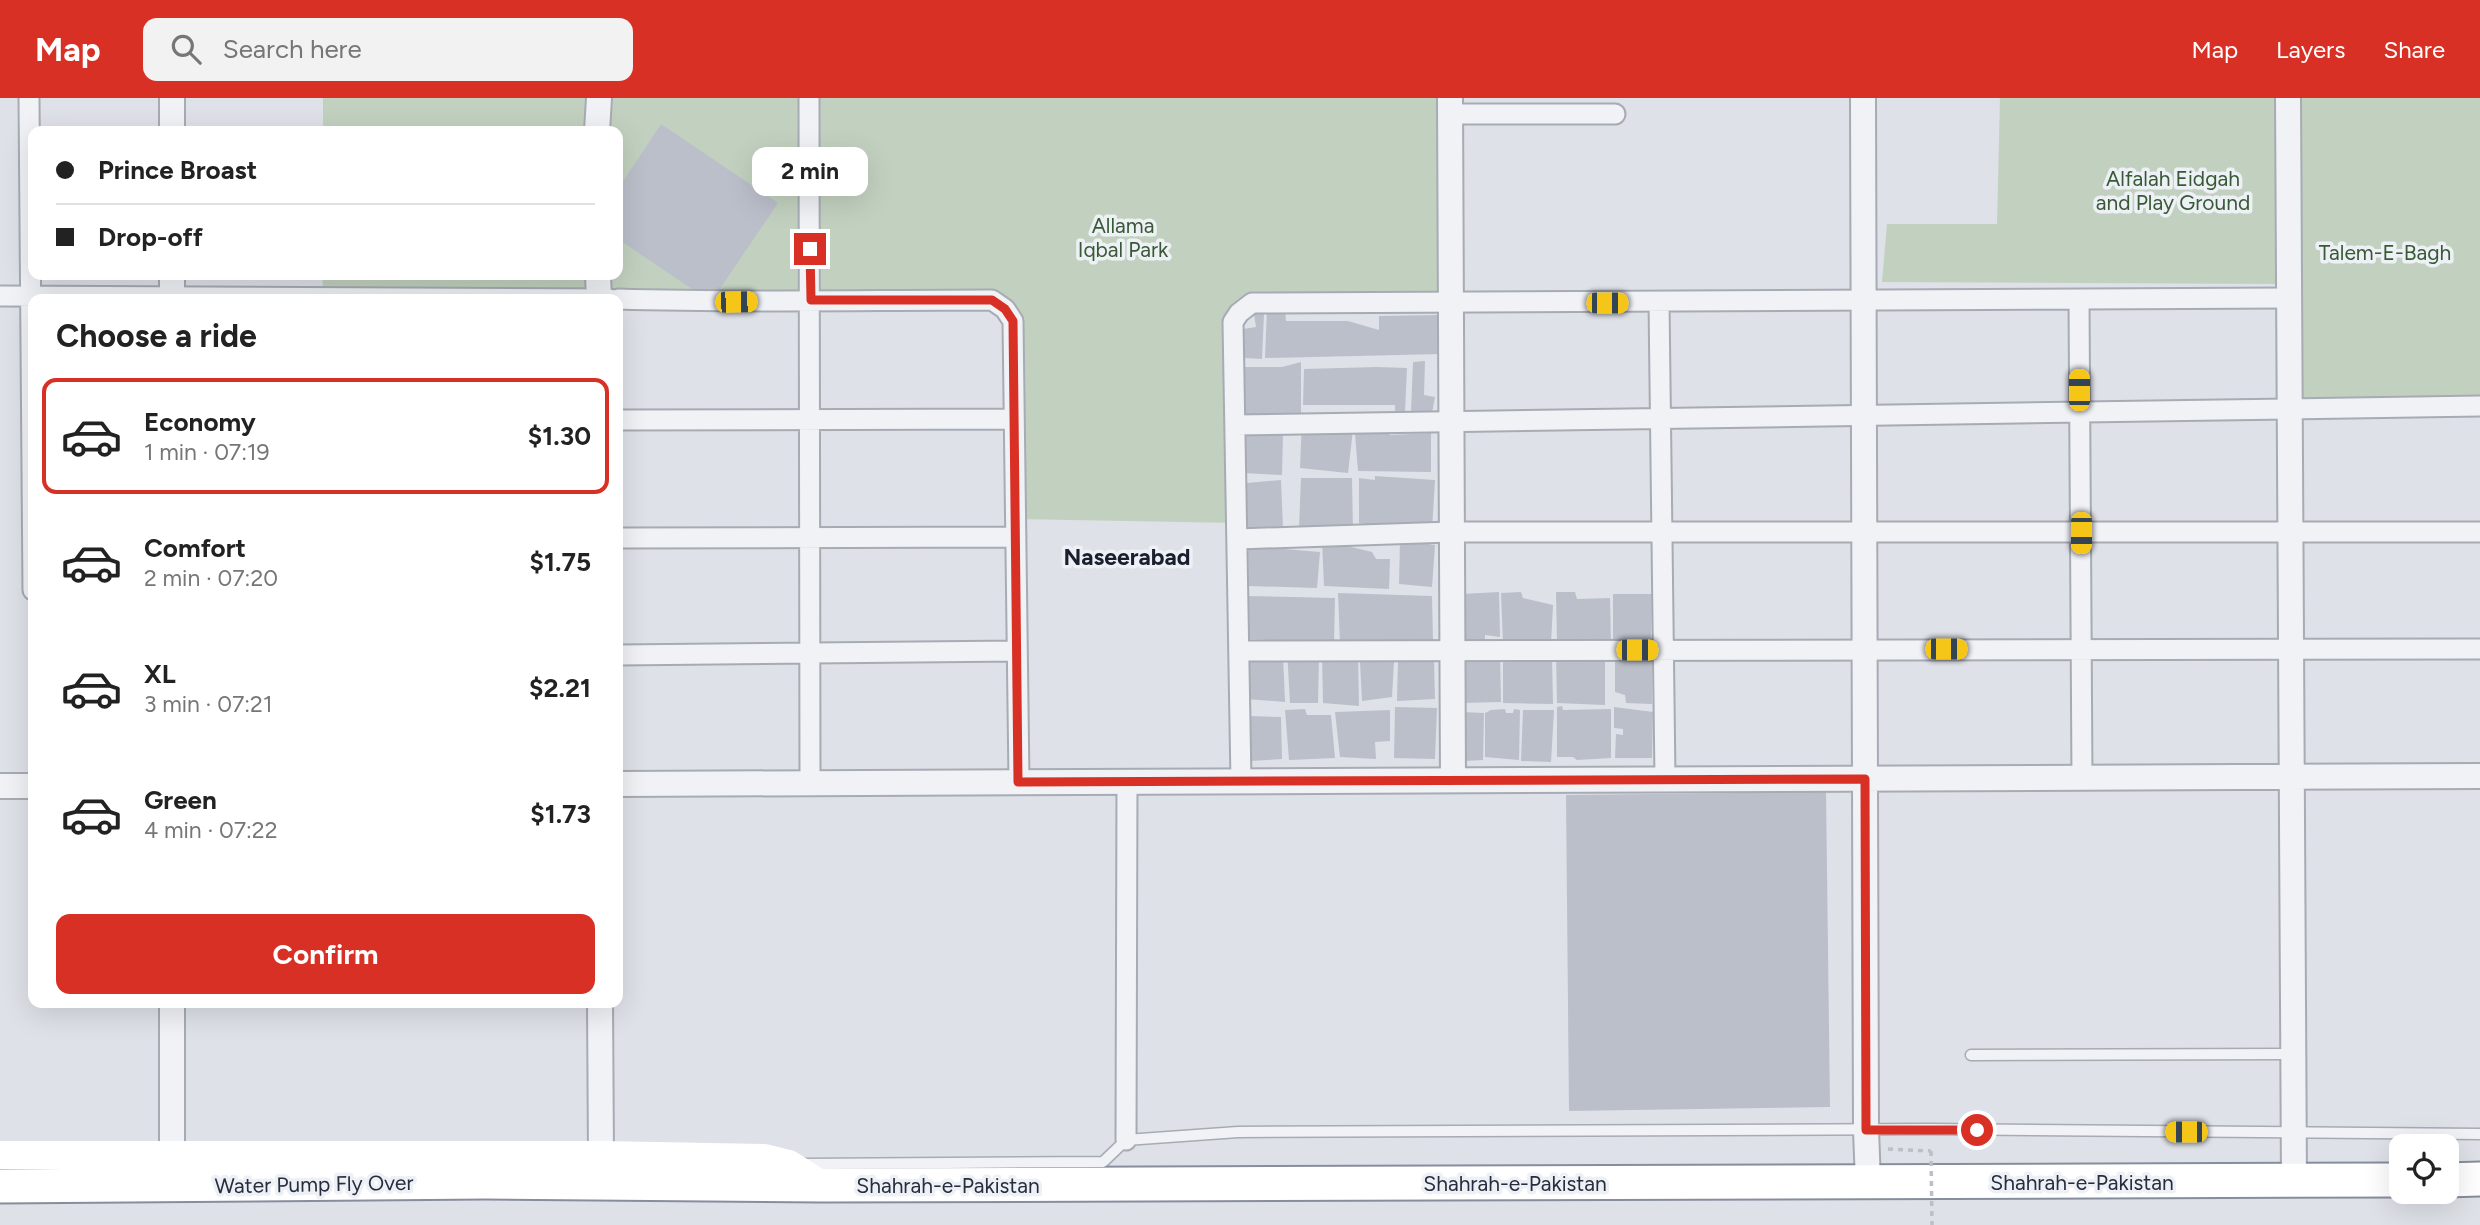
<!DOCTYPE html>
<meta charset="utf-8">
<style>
body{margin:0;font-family:Figtree,sans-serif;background:#f2f2f2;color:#222;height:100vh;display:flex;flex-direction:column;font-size:26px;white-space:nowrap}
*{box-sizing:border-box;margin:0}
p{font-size:23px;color:#767676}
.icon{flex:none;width:38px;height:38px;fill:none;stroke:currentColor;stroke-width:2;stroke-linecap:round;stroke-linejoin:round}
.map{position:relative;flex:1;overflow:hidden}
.sheet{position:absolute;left:28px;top:196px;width:595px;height:714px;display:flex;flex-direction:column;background:#fff;border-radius:14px;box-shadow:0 7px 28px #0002}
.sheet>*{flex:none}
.top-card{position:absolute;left:28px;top:28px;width:595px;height:154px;border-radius:14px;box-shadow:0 7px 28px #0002;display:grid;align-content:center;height:154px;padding:0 28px;background:#fff}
.controls{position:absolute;left:2389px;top:1036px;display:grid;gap:14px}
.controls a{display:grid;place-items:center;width:70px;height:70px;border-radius:14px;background:#fff;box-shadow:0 7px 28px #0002;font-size:35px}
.end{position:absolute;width:32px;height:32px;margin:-16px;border:9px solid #d93025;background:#fff;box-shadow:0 0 0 4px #fff}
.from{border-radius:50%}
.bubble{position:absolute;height:49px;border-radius:14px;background:#fff;box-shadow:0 7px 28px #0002;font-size:23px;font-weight:700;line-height:49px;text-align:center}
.car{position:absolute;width:21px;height:42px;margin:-21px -10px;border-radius:9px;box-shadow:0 0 5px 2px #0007;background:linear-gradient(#f5c518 24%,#345 0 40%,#f5c518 0 76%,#345 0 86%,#f5c518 0)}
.top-card b{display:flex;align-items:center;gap:24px;height:66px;font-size:26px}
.top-card b+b{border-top:2px solid #e0e0e0}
.top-card i{width:18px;height:18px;background:#222}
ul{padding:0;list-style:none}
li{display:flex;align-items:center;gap:21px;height:116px;margin:0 14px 10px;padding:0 14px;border:4px solid transparent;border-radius:14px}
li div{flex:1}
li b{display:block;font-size:26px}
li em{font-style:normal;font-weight:700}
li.current{border-color:#d93025}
li>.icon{width:63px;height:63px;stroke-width:1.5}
h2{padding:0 28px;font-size:32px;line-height:84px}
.button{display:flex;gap:14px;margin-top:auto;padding:14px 28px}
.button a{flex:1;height:80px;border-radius:14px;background:#d93025;color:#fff;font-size:28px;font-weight:700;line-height:80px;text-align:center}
header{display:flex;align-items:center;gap:42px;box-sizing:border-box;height:98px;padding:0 35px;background:#d93025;color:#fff}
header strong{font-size:33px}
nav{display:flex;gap:38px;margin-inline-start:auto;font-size:24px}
.search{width:490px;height:63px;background:#f2f2f2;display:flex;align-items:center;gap:18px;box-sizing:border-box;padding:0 24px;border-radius:14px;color:#767676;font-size:26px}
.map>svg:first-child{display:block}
</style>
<header>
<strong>Map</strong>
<div class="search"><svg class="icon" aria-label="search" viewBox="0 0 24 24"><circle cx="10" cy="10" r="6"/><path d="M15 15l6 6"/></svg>Search here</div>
<nav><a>Map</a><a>Layers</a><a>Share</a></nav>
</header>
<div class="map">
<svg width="2480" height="1127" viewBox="0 0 2480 1127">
<rect width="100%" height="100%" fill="#dee1e7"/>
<!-- green -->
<path fill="#c2d1bf" d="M323,0H599L597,33H323Z
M600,0H1449L1450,206L1239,215L1236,425L1016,421L1005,211L322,199L323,177H618V33H600Z
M2000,0H2275L2278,186L1882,184L1887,126H1997Z
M2288,0H2480V308L2290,311Z"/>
<!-- building -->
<path fill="#bbbfca" d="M661,26L778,105L711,204L618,141V91Z
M1267,211H1285L1286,223H1348L1379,232V218L1440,217L1441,256L1265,260Z
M1254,216H1264L1262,261L1245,260L1243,231L1256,229Z
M1425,263L1424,297L1435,299L1432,315L1411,313L1413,264Z
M1301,264V316H1244V269H1282Z
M1377,269L1407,270L1405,314H1395V307H1303L1304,271Z
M1302,321L1354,323L1389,327L1390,337L1431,335V374L1358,373L1354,323L1348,375L1300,370Z
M1245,327L1283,333L1282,377L1243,375Z
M1375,378L1435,382L1432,432L1376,429L1359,425V380L1375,382Z
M1301,380H1352L1353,433L1299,430Z
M1281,382L1283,431H1244L1247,385Z
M1322,442L1372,454L1376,461H1390L1389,491L1324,488Z
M1400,442L1435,447L1432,489L1399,486Z
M1248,448L1320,454L1317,490L1249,488Z
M1499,494L1500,539L1485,537V547L1464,546L1462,496Z
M1521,494L1523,500L1553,507L1551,545H1503L1501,495Z
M1556,494H1575L1577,501L1610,500L1611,546L1557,544Z
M1338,495L1432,498L1433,545L1340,546Z
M1613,496H1652L1651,548L1613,545Z
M1245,498L1335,500L1334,545L1246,541Z
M1287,552L1319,560L1318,605H1290Z
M1556,554L1605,559V607L1557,605Z
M1615,555L1652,557V606L1626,605L1625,597L1615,594Z
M1358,556L1359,608L1323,605L1322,557Z
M1500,557L1501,604L1462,605V558Z
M1245,558H1283L1285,604L1246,601Z
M1552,559L1553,606L1503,605V560Z
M1398,562H1434L1435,601L1397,603Z
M1360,564H1394L1392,599L1362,603Z
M1562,608L1563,612L1611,611V660L1577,662L1573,659H1557V609Z
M1395,609L1437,610L1435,661L1394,660Z
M1614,609L1653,614L1652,660H1615L1616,636L1623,637V631L1614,630Z
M1305,611L1307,617H1331L1335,660L1289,662L1285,612Z
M1505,611L1506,615H1513L1514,611L1520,612L1519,662L1485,659V615L1491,612Z
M1390,612V643L1375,644L1376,661L1340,659L1335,614Z
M1523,612H1554L1551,664L1521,663Z
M1463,614L1484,615L1483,662L1464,663Z
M1249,618L1281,619L1282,661L1250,663Z
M1826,694L1830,1009L1569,1013L1566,697Z"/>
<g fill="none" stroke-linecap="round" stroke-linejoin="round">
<!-- service casing -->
<g stroke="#a7abb4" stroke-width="13">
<path id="service" d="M1971,957L2292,956
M803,1066L1103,1064L1126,1042L1238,1034L1931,1031L2480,1036"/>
</g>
<!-- minor casing -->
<g stroke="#a7abb4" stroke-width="23">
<path id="minor" d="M29,0L33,492
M809,0L810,685
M1450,16H1615
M0,198L610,201
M618,201C743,205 867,202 992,202L1005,211L1013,223L1019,684
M2079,202L2082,680
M1659,204L1665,681
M618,322L1014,321
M1235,327L2480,308
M618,440L1016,439
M1237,441L1451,434H2480
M1239,553L2480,551
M618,557L1017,553
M1241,683L1233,224L1239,215L1252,205L2289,200
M1126,1042L1127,684"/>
</g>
<!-- tertiary casing -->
<g stroke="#a7abb4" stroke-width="28">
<path id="tertiary" d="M1450,0L1453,682
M1863,0L1866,1032L1868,1084
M2288,0L2294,1083
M172,33V0
M597,33L599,0
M598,177L599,201
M172,201V177
M618,686L2480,678
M0,688H33
M600,905L601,1057
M172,1058V905"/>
</g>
<!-- trunk casing -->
<g stroke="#868d9d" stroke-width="37">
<path id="trunk" d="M2446,1082L2480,1081
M0,1088L485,1084L822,1087L2401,1082"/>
</g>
<!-- path -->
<path stroke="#bcbfc6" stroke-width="3.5" stroke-dasharray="5 5" stroke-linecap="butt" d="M1888,1051L1931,1053"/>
<!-- service -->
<use href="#service" stroke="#f0f2f6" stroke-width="10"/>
<!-- minor -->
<use href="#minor" stroke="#f0f2f6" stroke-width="19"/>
<!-- tertiary -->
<use href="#tertiary" stroke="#f0f2f6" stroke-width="24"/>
<!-- secondary -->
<path stroke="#fff" stroke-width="28" d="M0,1057H601L765,1060L789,1066L822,1087"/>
<!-- trunk -->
<use href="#trunk" stroke="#fff" stroke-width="33"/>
<!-- path-bridge -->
<path stroke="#bcbfc6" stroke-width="3.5" stroke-dasharray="5 5" stroke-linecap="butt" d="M1931,1053L1932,1127"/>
</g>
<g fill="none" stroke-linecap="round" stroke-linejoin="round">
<!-- route -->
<path stroke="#d93025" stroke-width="9" d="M810,151L811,202H992L1005,211L1013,223L1018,684L1865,681L1866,1032H1977"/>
</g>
<g text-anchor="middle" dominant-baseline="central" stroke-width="7" stroke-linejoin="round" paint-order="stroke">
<!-- park labels -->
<g font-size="21" fill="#385935" stroke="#edf0f5">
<text x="2173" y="80">Alfalah Eidgah<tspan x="2173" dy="24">and Play Ground</tspan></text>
<text x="1123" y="127">Allama<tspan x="1123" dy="24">Iqbal Park</tspan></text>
<text x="2385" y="154">Talem-E-Bagh</text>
</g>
<!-- street labels -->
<g font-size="21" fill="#272d3e" stroke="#edf0f5">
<text x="2082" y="1084">Shahrah-e-Pakistan</text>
<text x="1515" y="1085">Shahrah-e-Pakistan</text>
<text transform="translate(314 1086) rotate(-1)">Water Pump Fly Over</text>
<text x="948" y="1087">Shahrah-e-Pakistan</text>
</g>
<!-- neighbourhood labels -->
<g font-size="23" font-weight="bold" fill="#1a1f2e" stroke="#edf0f5">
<text x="1127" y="459">Naseerabad</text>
</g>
</g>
</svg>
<div class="controls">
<a><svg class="icon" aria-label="locate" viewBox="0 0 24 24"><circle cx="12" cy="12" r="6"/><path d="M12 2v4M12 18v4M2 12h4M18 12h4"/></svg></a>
</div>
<i class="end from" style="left:1977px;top:1032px"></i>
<i class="end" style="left:810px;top:151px"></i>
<div class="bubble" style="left:752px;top:49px;width:116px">2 min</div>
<i class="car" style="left:736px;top:204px;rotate:89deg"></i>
<i class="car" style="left:1607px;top:205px;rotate:90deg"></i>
<i class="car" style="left:2079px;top:292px;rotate:0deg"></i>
<i class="car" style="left:2081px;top:435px;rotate:180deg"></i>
<i class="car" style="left:1946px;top:551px;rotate:90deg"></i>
<i class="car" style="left:1637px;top:552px;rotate:90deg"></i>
<i class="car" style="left:2186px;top:1034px;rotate:270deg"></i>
<div class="top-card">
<b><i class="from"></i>Prince Broast</b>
<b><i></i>Drop-off</b>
</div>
<section class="sheet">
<h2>Choose a ride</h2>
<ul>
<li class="current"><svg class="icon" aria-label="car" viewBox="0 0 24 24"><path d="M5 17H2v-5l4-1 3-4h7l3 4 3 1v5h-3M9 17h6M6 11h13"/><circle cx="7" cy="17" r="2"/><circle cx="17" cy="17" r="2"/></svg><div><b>Economy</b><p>1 min · 07:19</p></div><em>$1.30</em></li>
<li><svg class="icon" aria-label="car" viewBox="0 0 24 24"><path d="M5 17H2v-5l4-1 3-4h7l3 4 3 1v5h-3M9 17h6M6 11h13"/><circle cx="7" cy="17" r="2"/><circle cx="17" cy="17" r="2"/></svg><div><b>Comfort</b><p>2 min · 07:20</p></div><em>$1.75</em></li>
<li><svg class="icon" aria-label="car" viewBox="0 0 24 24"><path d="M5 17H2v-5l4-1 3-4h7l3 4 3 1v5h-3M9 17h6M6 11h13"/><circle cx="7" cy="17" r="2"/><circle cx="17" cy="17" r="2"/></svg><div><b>XL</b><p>3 min · 07:21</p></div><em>$2.21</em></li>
<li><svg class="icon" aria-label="car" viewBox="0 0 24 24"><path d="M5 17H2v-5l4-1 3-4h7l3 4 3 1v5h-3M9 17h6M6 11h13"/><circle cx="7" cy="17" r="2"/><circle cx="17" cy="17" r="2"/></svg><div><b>Green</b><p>4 min · 07:22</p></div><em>$1.73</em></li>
</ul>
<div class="button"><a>Confirm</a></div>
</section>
</div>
